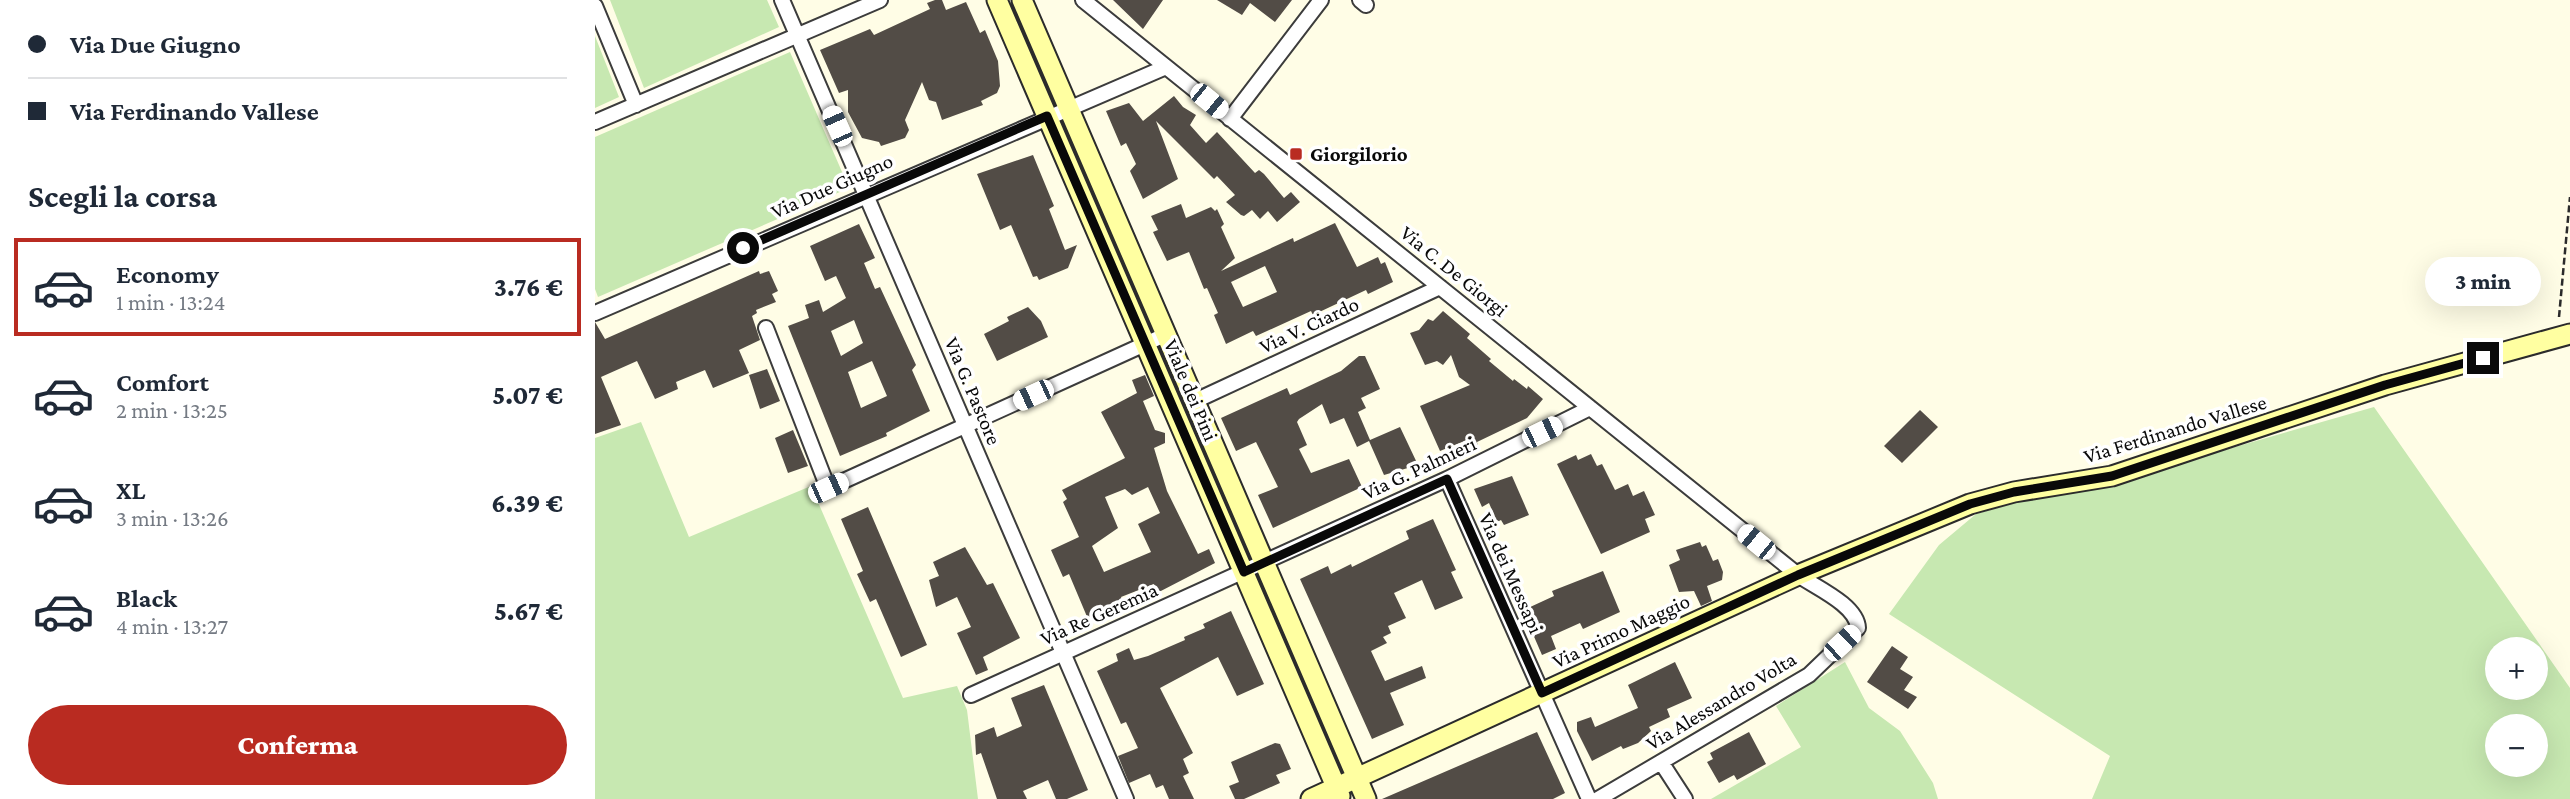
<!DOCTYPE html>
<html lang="it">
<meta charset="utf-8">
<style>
body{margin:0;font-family:"Crimson Pro",serif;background:#f2f2f3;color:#1f2937;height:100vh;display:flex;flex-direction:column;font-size:26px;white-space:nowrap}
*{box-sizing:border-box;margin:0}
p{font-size:23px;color:#747a83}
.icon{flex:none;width:38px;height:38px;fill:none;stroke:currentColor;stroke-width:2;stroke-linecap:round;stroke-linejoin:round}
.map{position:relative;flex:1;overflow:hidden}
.sheet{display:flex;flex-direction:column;background:#fff;width:595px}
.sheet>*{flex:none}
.banner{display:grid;align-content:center;height:154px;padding:0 28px;background:#fff}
.tools{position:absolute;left:1890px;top:637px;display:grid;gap:14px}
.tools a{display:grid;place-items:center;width:63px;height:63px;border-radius:50%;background:#fff;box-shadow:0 7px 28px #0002;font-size:35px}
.end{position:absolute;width:32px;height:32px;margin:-16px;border:9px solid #090909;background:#fff;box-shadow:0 0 0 4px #fff}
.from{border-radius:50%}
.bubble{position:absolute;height:49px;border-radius:24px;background:#fff;box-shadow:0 7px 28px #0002;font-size:23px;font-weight:800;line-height:49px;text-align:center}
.car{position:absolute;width:21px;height:42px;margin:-21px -10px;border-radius:9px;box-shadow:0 0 5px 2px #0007;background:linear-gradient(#fff 24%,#345 0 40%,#fff 0 76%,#345 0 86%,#fff 0)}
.banner b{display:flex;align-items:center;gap:24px;height:66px;font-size:26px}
.banner b+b{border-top:2px solid #e0e1e3}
.banner i{width:18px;height:18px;background:#1f2937}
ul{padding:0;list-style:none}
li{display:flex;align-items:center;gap:21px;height:98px;margin:0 14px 10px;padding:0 14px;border:4px solid transparent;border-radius:0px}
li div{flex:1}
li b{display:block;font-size:26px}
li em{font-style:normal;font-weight:800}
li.on{border-color:#b92b21}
li>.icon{width:63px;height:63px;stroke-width:1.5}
h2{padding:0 28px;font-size:32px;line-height:84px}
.button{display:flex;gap:14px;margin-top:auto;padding:14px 28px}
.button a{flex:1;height:80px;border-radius:42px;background:#b92b21;color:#fff;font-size:28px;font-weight:800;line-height:80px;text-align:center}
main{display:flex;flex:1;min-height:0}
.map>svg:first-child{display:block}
</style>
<main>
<section class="sheet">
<div class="banner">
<b><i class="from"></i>Via Due Giugno</b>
<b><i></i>Via Ferdinando Vallese</b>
</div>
<h2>Scegli la corsa</h2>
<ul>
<li class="on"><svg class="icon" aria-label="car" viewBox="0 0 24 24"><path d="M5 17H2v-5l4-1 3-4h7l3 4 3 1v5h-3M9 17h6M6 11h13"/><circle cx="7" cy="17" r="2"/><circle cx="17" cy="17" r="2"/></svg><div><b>Economy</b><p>1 min · 13:24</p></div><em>3.76 €</em></li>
<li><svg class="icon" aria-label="car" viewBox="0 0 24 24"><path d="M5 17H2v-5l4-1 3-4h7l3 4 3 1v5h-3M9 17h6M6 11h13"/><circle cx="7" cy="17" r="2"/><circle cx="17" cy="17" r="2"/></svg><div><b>Comfort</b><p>2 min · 13:25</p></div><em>5.07 €</em></li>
<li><svg class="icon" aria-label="car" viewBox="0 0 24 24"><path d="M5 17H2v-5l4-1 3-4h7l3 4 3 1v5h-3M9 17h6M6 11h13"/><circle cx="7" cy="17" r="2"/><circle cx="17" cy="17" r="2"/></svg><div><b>XL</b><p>3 min · 13:26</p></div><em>6.39 €</em></li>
<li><svg class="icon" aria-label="car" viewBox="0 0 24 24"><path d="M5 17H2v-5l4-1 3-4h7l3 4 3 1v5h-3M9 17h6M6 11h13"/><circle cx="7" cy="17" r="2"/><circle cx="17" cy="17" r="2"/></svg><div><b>Black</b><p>4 min · 13:27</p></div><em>5.67 €</em></li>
</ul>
<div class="button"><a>Conferma</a></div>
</section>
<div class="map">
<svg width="1975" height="799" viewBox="0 0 1975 799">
<rect width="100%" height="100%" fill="#fffde6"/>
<!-- green -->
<path fill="#c7e8b1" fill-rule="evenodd" d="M15,0H172L184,27L49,88Z
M0,36L24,97L0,108Z
M195,52L254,188L3,297L0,289V137Z
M1779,407L1975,688V799H1497L1515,756L1294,614L1344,545L1381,514L1434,499L1498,488ZM1902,649H1941V688H1902ZM1902,726H1941V765H1902Z
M46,422L94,537L216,486L308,698L362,686L372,710L383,799H0V438Z
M1250,662L1274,708L1305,731L1338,783L1343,799H1116L1206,747L1181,706Z"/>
<!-- building -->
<path fill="#524c46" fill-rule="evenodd" d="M340,0H347L351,10L371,2L385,33L390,30L403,61L405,86L402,93L386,101L388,105L347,120L341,102L334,100L327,82L310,120L314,130L310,138L286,146L284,142L267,138L253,112V90L244,93L225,50L275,29L279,35L335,9L332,3Z
M518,0H568L548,29Z
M622,0H697L680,22L655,3L647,15Z
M579,96L588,107L601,115L595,125L611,143L622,132L660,173L664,170L669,174L689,198L696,192L705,202L682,222L673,211L665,219L657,210L649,216L646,215L631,202L640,195L622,176L619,179L561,121L583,179L548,199L535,171L541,164L531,143L526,146L511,111L534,103L548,121Z
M438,155L459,206L454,209L470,250L482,245L473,268L444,280L442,276L438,277L416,225L405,230L382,174Z
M586,204L591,218L616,207L620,211L622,209L629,224L626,227L640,258L626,271L698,238L699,242L740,223L762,267L783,257L786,264L790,262L798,282L773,294L771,290L718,315L716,311L661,336L658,331L631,344L619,315L623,313L612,288L609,289L594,252L572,261L558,232L563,230L556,216ZM670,266L682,292L648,307L636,282Z
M264,224L280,258L269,263L280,289L285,287L321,365L317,370L335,411L291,433L292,436L245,456L193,326L214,318L210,305L224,300L228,312L251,298L241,276L230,281L215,246ZM259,320L268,343L246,356L236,331ZM277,361L292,396L266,408L253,372Z
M164,271L165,274L174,271L183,291L177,294L181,302L161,310L162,313L157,316L165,340L144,350L154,373L118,388L110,370L81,382L83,389L60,399L42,361L6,377L26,425L0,434V322L10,339Z
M433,307L446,321L453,337L402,361L389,334L414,321L412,317Z
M848,311L875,334L872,338L896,359L894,361L918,381L919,379L932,389L933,386L948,399L932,418L882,442L883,448L870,454L867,442L845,451L825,406L875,385L864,377L856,355L848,365L842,361L830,365L815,333L824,330L833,319L838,321Z
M764,356H770L785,389L766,398L771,408L763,412L775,440L805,427L823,465L789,475L774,441L762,447L749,418L735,424L727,404L704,419L702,422L712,445L704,449L716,473L754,459L767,487L678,528L663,495L683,487L661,442L641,451L626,418L692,388L695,395L746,371Z
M172,369L185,401L165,409L154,375Z
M550,375L559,396L548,401L560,430L570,433V443L559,448L572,491L603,554L614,549L620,563L562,593L559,584L526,597L528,603L493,619L474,574L468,577L456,550L484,537L468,502L472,499L467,490L530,458L506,412L542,393L537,380ZM553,487L565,513L543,524L556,552L509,572L497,546L523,528L510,497L530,489L537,495Z
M1325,410L1343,427L1307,463L1289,446Z
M198,430L213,466L193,473L180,438Z
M996,454L1002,466L1007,464L1020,490L1033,484L1038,496L1049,491L1060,515L1050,519L1055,532L1006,554L962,464L981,455L983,460Z
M917,476L934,515L909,525L906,520L902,522L894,503L887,507L879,489Z
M273,507L332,645L306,657L281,599L275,602L262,574L268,571L246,519Z
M838,519L861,570L856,572L868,598L840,610L827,580L799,593L811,618L793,626L796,633L788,637L792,643L776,651L790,681L827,666L831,678L795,693L809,725L777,739L705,579L733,566L736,574L756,564L757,567L814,539L811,531Z
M1105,542L1107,547L1111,545L1118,561L1123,559L1128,572L1127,580L1112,586L1117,601L1106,606L1099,591L1084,592L1074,565L1085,560L1081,550Z
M370,547L392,585L398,583L425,638L388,657L393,670L381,675L362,633L376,627L362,597L341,607L334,580L344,576L338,562Z
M1008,571L1025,612L988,629L985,623L956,636L961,649L947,655L934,625L940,622L933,608L959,596L957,591Z
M636,611L669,684L642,696L623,657L565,688L598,753L588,759L594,773L588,776L599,799H574L568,785L561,788L555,774L534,783L523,756L543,748L531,722L526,724L502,671L523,661L521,654L534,648L539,660L553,656L590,640L589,637L610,628L608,624Z
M1297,646L1313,657L1305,669L1318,677L1309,690L1322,697L1313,709L1272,682Z
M1080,662L1097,698L1072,709L1075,717L1054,727L1056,731L1043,743L1028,749L1026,746L997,761L982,731V722L996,717L1000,727L1043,708L1033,685Z
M449,685L493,790L472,799H461L453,780L428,791L432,799H402L386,753L381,755L380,735L399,727L402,737L427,726L416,698Z
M942,732L970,793L958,799H787Z
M1154,732L1171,764L1142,780L1139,775L1124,783L1112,762L1118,759L1115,753Z
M680,743L685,744L696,769L681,775L685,783L649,799H640L634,786L644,782L636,762Z"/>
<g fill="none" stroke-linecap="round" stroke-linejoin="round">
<!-- street casing -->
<g stroke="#3c3c3c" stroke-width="18">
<path id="street" d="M187,0L531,799
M488,0L1203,575C1220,587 1262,605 1263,628L1214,675L1003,799
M765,0L771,5
M0,6L41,105
M635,119L726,0
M0,122L285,0
M0,313L571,67
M171,328L233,488L572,334
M600,401L845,287
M852,479L994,799
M376,695L852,479L995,408
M1066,762L1090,799"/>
</g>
<!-- secondary casing -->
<g stroke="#2b2b2b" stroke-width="23">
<path id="secondary" d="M402,0L745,796
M427,0L771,799
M716,799L1203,575L1375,504L1419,492L1517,476L1790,385L1975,334"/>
</g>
<!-- path -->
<path stroke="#2b2b2b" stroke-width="2.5" stroke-dasharray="7 3.5" stroke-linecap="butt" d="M1964,317L1975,197"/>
<!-- street -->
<use href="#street" stroke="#fff" stroke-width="14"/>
<!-- secondary -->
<use href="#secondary" stroke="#ffffa1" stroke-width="19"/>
</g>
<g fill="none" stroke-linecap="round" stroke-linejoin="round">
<!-- route -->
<path stroke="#090909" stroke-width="9" d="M148,248L452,116L649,572L852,479L947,693L1203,575L1375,504L1419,492L1517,476L1790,385L1888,358"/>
</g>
<!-- markers -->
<rect fill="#b92b21" stroke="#fff" stroke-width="2.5" x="694" y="147" width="14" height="14" rx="3.5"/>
<g text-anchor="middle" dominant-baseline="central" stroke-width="7" stroke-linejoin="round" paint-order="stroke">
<!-- poi labels -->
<g font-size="21" font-weight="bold" fill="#090909" stroke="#fff" text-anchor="start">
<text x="715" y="154">Giorgilorio</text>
</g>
<!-- street labels -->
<g font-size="21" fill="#090909" stroke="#fff">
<text transform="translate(237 186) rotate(-24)">Via Due Giugno</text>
<text transform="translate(859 271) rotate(39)">Via C. De Giorgi</text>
<text transform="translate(714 325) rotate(-25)">Via V. Ciardo</text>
<text transform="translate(596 390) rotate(67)">Viale dei Pini</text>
<text transform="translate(378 391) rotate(67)">Via G. Pastore</text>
<text transform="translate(1580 429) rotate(-17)">Via Ferdinando Vallese</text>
<text transform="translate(824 468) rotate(-25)">Via G. Palmieri</text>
<text transform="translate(916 573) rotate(66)">Via dei Messapi</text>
<text transform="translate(504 614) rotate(-24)">Via Re Geremia</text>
<text transform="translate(1026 631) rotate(-25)">Via Primo Maggio</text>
<text transform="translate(1126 701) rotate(-31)">Via Alessandro Volta</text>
</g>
</g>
</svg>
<div class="tools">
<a>+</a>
<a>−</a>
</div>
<i class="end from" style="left:148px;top:248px"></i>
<i class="end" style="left:1888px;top:358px"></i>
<div class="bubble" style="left:1830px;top:257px;width:116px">3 min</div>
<i class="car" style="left:614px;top:101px;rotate:129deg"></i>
<i class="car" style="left:242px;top:126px;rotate:336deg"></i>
<i class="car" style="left:438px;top:395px;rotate:245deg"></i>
<i class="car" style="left:947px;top:432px;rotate:64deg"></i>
<i class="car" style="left:233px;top:488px;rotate:66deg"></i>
<i class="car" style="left:1161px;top:542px;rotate:309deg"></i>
<i class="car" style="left:1247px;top:643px;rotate:47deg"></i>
</div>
</main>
